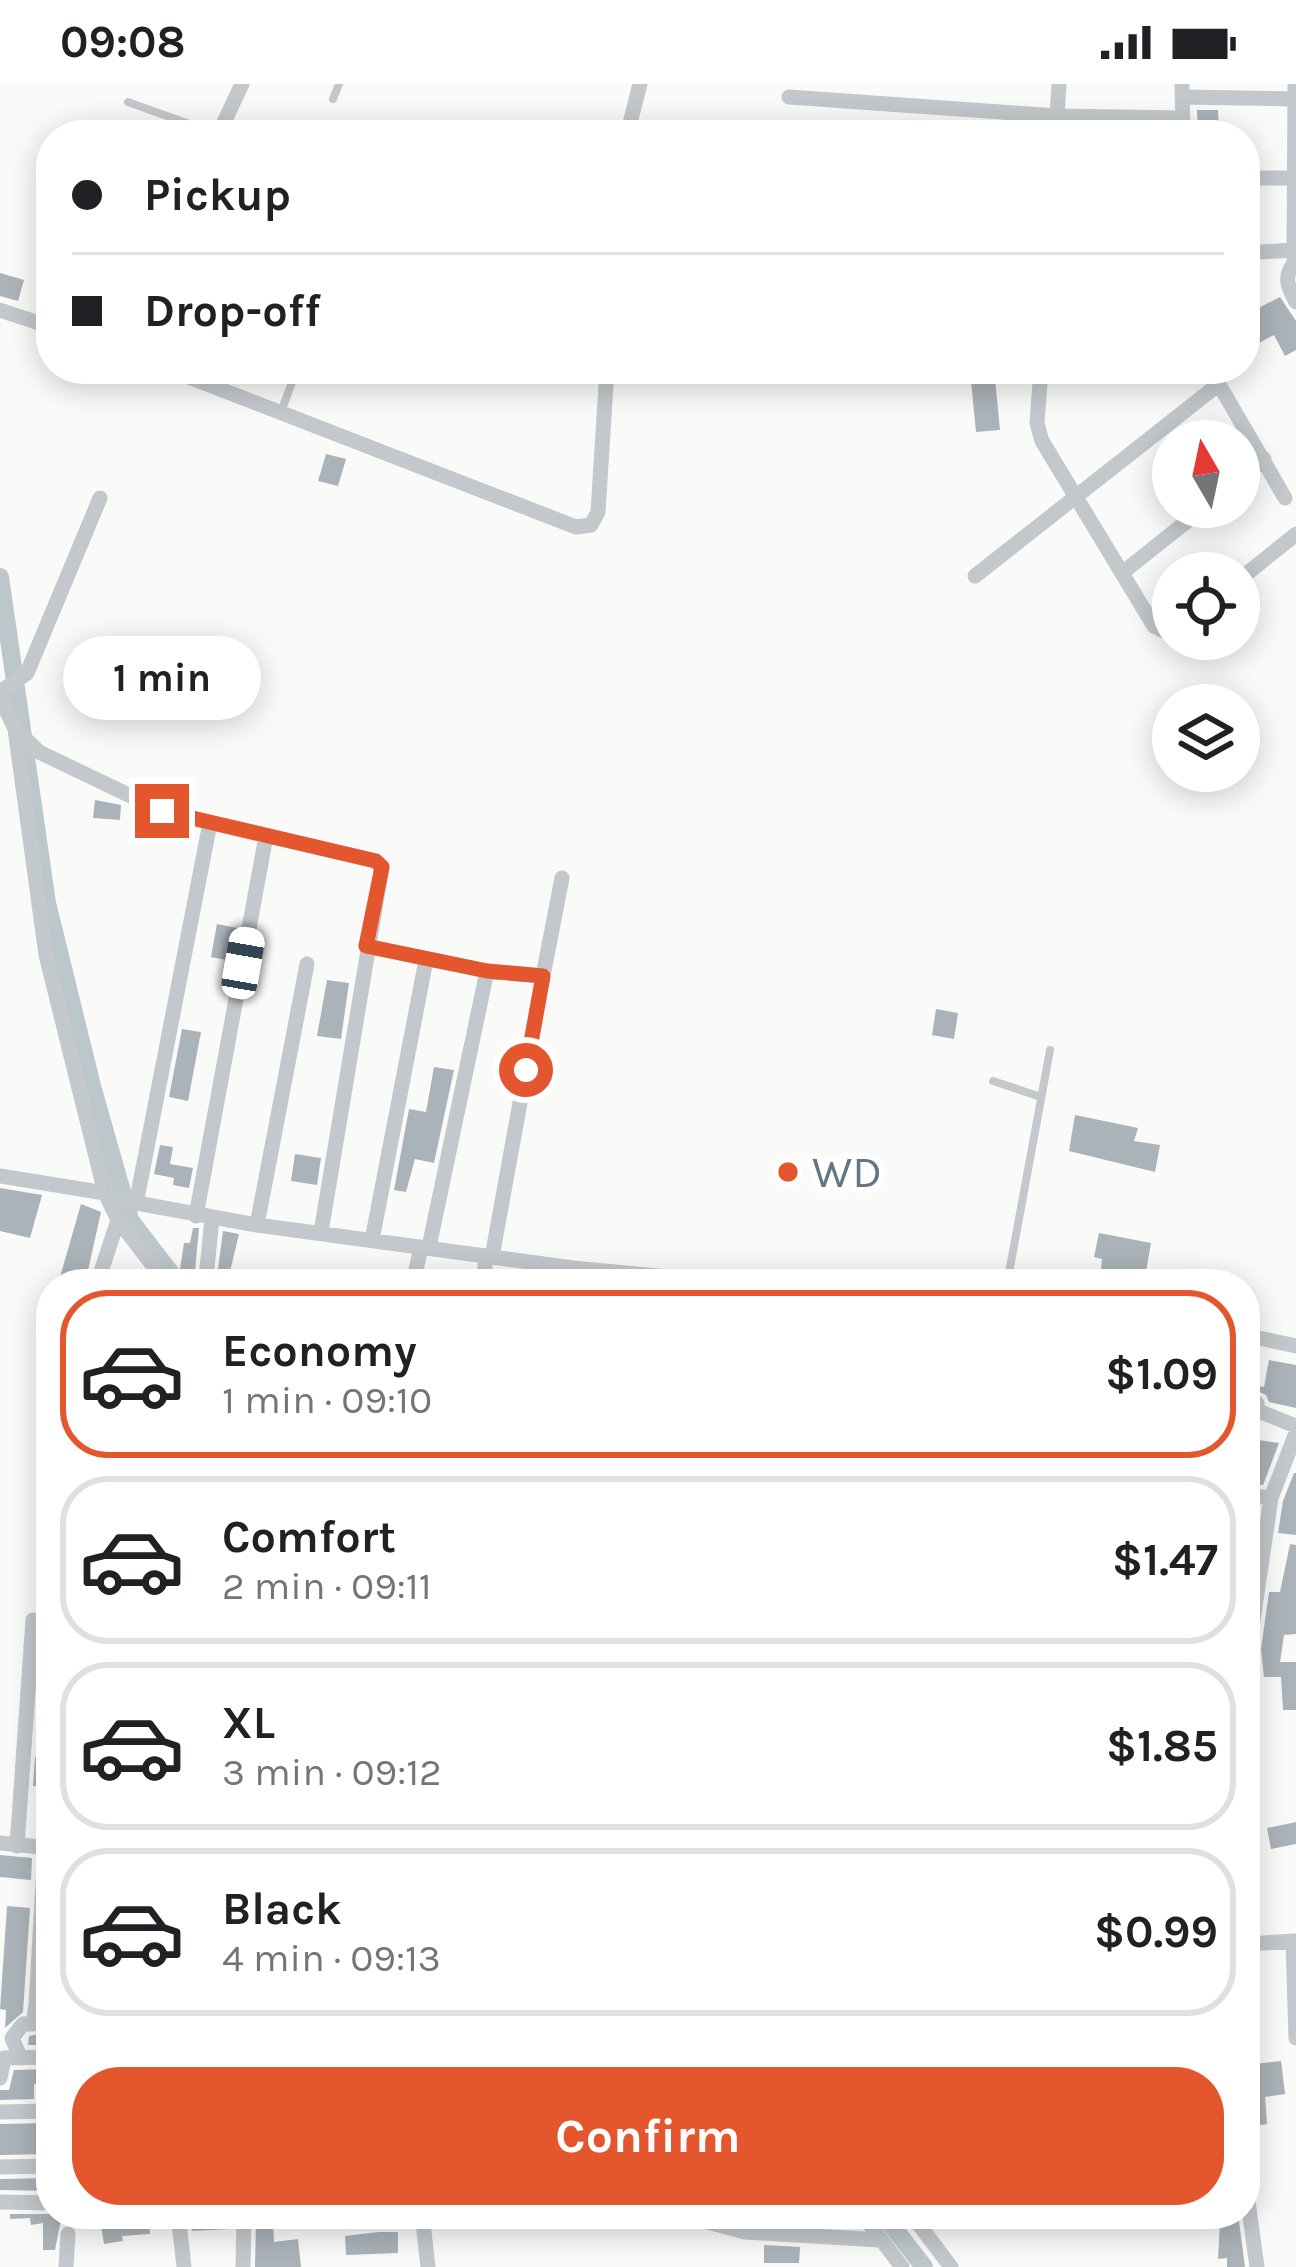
<!DOCTYPE html>
<meta charset="utf-8">
<style>
body{margin:0;font-family:Karla,sans-serif;background:#f6f6f6;color:#202124;height:100vh;display:flex;flex-direction:column;font-size:45px;white-space:nowrap}
*{box-sizing:border-box;margin:0}
p{font-size:39px;color:#757577}
.icon{flex:none;width:66px;height:66px;fill:none;stroke:currentColor;stroke-width:2;stroke-linecap:round;stroke-linejoin:round}
.map{position:relative;flex:1;overflow:hidden}
.side{position:absolute;left:36px;top:1185px;width:1224px;height:960px;display:flex;flex-direction:column;background:#fff;border-radius:48px;box-shadow:0 6px 30px #0003}
.side>*{flex:none}
.banner{position:absolute;left:36px;top:36px;width:1224px;height:264px;border-radius:48px;box-shadow:0 6px 30px #0003;display:grid;align-content:center;height:264px;padding:0 36px;background:#fff}
.needle{width:78px;rotate:351deg}
.buttons{position:absolute;left:1152px;top:336px;display:grid;gap:24px}
.buttons a{display:grid;place-items:center;width:108px;height:108px;border-radius:50%;background:#fff;box-shadow:0 6px 30px #0003;font-size:60px}
.end{position:absolute;width:54px;height:54px;margin:-27px;border:15px solid #e4572e;background:#fff;box-shadow:0 0 0 6px #fff}
.from{border-radius:50%}
.bubble{position:absolute;height:84px;border-radius:42px;background:#fff;box-shadow:0 6px 30px #0003;font-size:39px;font-weight:700;line-height:84px;text-align:center}
.car{position:absolute;width:36px;height:72px;margin:-36px -18px;border-radius:15px;box-shadow:0 0 9px 3px #0007;background:linear-gradient(#fff 24%,#345 0 40%,#fff 0 76%,#345 0 86%,#fff 0)}
.banner b{display:flex;align-items:center;gap:42px;height:114px;font-size:45px}
.banner b+b{border-top:3px solid #e0e0e0}
.banner i{width:30px;height:30px;background:#202124}
ul{padding:21px 0 0;list-style:none}
li{display:flex;align-items:center;gap:36px;height:168px;margin:0 24px 18px;padding:0 12px;border:6px solid #e0e0e0;border-radius:48px}
li div{flex:1}
li b{display:block;font-size:45px}
li em{font-style:normal;font-weight:700}
li.active{border-color:#e4572e}
li>.icon{width:108px;height:108px;stroke-width:1.5}
.button{display:flex;gap:24px;margin-top:auto;padding:24px 36px}
.button a{flex:1;height:138px;border-radius:48px;background:#e4572e;color:#fff;font-size:48px;font-weight:700;line-height:138px;text-align:center}
.status{display:flex;justify-content:space-between;align-items:center;height:84px;padding:0 60px;background:#fff;direction:ltr}
.status svg{height:33px;fill:currentColor}
.map>svg:first-child{display:block}
</style>
<div class="status"><b>09:08</b><svg viewBox="0 0 49 12"><path d="M0 12V9h3v3zM5 12V6h3v6zM10 12V3h3v9zM15 12V0h3v12zM26 1h20v11H26zM47 4h2v5h-2z"/></svg></div>
<div class="map">
<svg width="1296" height="2183" viewBox="0 0 1296 2183">
<rect width="100%" height="100%" fill="#fafaf8"/>
<g fill="none" stroke-linecap="round" stroke-linejoin="round">
<!-- canal -->
<path stroke="#bbc7cb" stroke-width="18" d="M0,493L47,819L92,1002L130,1136L179,1200
M883,2130L924,2183"/>
</g>
<!-- building -->
<path fill="#aab3b9" d="M1197,26H1218L1219,47L1198,48Z
M0,189L24,196L18,217L0,212Z
M1280,213L1296,237V266L1285,272L1274,251L1255,261L1249,249L1245,252V231Z
M995,295L1000,346L976,348L971,297Z
M326,370L346,375L338,402L318,397Z
M95,716L121,721L120,736L93,734Z
M217,840L237,844L231,877L211,873Z
M327,896L349,899L341,955L317,952Z
M936,925L958,929L954,955L932,951Z
M182,945L201,948L188,1017L169,1013Z
M434,983L454,986L434,1079L415,1075L406,1108L394,1106L409,1025L426,1028Z
M1075,1031L1138,1044L1134,1057L1160,1061L1155,1088L1069,1067Z
M160,1061L173,1063L170,1080L193,1084L189,1104L173,1101L174,1094L154,1090Z
M295,1070L321,1074L317,1101L291,1097Z
M0,1104L42,1111L30,1154L0,1147Z
M81,1120L101,1128L85,1200H58Z
M193,1144H199L195,1187L180,1185L184,1159H190Z
M223,1147L239,1150L227,1200H216Z
M1099,1149L1151,1159L1145,1193L1131,1191L1129,1200L1113,1198L1115,1187L1101,1185L1102,1175L1094,1173Z
M1269,1276L1296,1281V1324L1269,1318L1266,1311L1257,1307V1302L1264,1303Z
M1245,1354L1279,1359L1263,1401L1245,1399Z
M1294,1389H1296V1451L1278,1449L1283,1417Z
M1290,1460L1296,1461V1550L1284,1551L1280,1578H1296V1626H1283L1281,1593H1264L1261,1565L1269,1508H1280Z
M35,1673L51,1674V1703L33,1702Z
M1296,1738V1760L1271,1765L1267,1744Z
M0,1771L32,1774L31,1796L0,1793Z
M7,1822L30,1824L23,1928L5,1944L6,1926L0,1925Z
M51,1869V1961H28L29,1952L39,1950L45,1942Z
M1281,1977L1285,2010L1265,2013L1267,2040L1248,2043L1245,1981Z
M51,1985V2001L34,2000V2015L0,2016V2006H9L14,1986Z
M51,2039V2070L0,2071V2040Z
M51,2094V2107L0,2106V2095Z
M10,2130H62L55,2166H43V2139L31,2141L30,2134L10,2135Z
M99,2130H148L150,2150L122,2152L123,2157L104,2160Z
M215,2130H232V2145L192,2147L190,2132Z
M273,2135L274,2158L298,2155L301,2183H255L256,2136Z
M1239,2137L1245,2183H1227V2174L1218,2175L1220,2138Z
M379,2148H398V2169L346,2171L345,2152Z
M764,2161L800,2163L799,2179H764Z"/>
<g fill="none" stroke-linecap="round" stroke-linejoin="round">
<!-- service -->
<path stroke="#c3c8cc" stroke-width="8" d="M333,15L339,0
M128,18L217,50
M281,328L297,285
M993,997L1041,1013
M1007,1200L1050,966"/>
<!-- minor -->
<path stroke="#c3c8cc" stroke-width="15" d="M1182,0L1183,51
M789,13L1057,32L1183,34
M1183,13L1295,15
M218,51L242,0
M627,51L640,0
M1056,51L1059,0
M1245,94H1295
M1245,169L1294,166
M1296,177C1283,191 1287,202 1296,218
M1294,179L1295,0
M0,226L51,243
M168,285L576,443L591,441L598,428L607,285
M1041,285L1037,339L1042,357L1154,542L1164,547L1173,546
M1210,285L1285,414
M1239,396L1264,375
M1122,489L1205,423
M975,492L1219,300
M1239,496L1296,450
M0,608L27,589L100,414
M0,613L15,645L46,871L105,1109L118,1136L167,1200
M15,645L39,668L162,727L375,777L382,783L321,1148
M366,862L487,887L543,892L492,1173
M543,892L562,794
M0,1092L105,1109L115,1115L257,1141L573,1184L742,1200
M136,1120L210,739
M196,1132L266,752
M257,1141L307,880
M372,1156L426,876
M429,1163L487,887
M485,1172V1200
M206,1194L212,1134
M97,1200L118,1136
M413,1200L421,1163
M832,1200L838,1193L898,1200
M1245,1251L1296,1262
M1257,1319L1258,1327L1296,1342
M1245,1411L1271,1414
M1245,1591L1271,1414L1296,1349
M1245,1621V1648
M0,1759L51,1764
M17,1762L33,1536
M1293,1857L1296,1954
M1245,1860L1296,1857
M20,1973L12,1954L23,1940H33L36,1921L45,1764
M0,1994L4,1974L51,1973
M0,2028L51,2027
M0,2083L51,2082
M1245,2096L1257,2183
M0,2118L51,2119
M178,2130L184,2183
M422,2130L428,2183
M695,2130L700,2136L745,2148L880,2156
M862,2130L902,2183
M911,2130L951,2183
M66,2183L68,2150
M243,2183L244,2130"/>
</g>
<g fill="none" stroke-linecap="round" stroke-linejoin="round">
<!-- route -->
<path stroke="#e4572e" stroke-width="15" d="M162,727L376,777L382,783L366,862L487,887L543,892L526,986"/>
</g>
<!-- markers -->
<circle fill="#e4572e" stroke="#fff" stroke-width="4.5" cx="788" cy="1088" r="12"/>
<g text-anchor="middle" dominant-baseline="central" stroke-width="12" stroke-linejoin="round" paint-order="stroke">
<!-- poi labels -->
<g font-size="45" fill="#657683" stroke="#fff" text-anchor="start">
<text x="812" y="1088">WD</text>
</g>
</g>
</svg>
<div class="buttons">
<a><svg class="needle" viewBox="-14 -14 28 28"><path d="M0-13l5 13h-10z" fill="#e53935"/><path d="M0 13l5-13h-10z" fill="#757577"/></svg></a>
<a><svg class="icon" aria-label="locate" viewBox="0 0 24 24"><circle cx="12" cy="12" r="6"/><path d="M12 2v4M12 18v4M2 12h4M18 12h4"/></svg></a>
<a><svg class="icon" aria-label="layers" viewBox="0 0 24 24"><path d="M12 4l9 5-9 5-9-5zM3 14l9 5 9-5"/></svg></a>
</div>
<i class="end from" style="left:526px;top:986px"></i>
<i class="end" style="left:162px;top:727px"></i>
<div class="bubble" style="left:63px;top:552px;width:198px">1 min</div>
<i class="car" style="left:243px;top:879px;rotate:10deg"></i>
<div class="banner">
<b><i class="from"></i>Pickup</b>
<b><i></i>Drop-off</b>
</div>
<section class="side">
<ul>
<li class="active"><svg class="icon" aria-label="car" viewBox="0 0 24 24"><path d="M5 17H2v-5l4-1 3-4h7l3 4 3 1v5h-3M9 17h6M6 11h13"/><circle cx="7" cy="17" r="2"/><circle cx="17" cy="17" r="2"/></svg><div><b>Economy</b><p>1 min · 09:10</p></div><em>$1.09</em></li>
<li><svg class="icon" aria-label="car" viewBox="0 0 24 24"><path d="M5 17H2v-5l4-1 3-4h7l3 4 3 1v5h-3M9 17h6M6 11h13"/><circle cx="7" cy="17" r="2"/><circle cx="17" cy="17" r="2"/></svg><div><b>Comfort</b><p>2 min · 09:11</p></div><em>$1.47</em></li>
<li><svg class="icon" aria-label="car" viewBox="0 0 24 24"><path d="M5 17H2v-5l4-1 3-4h7l3 4 3 1v5h-3M9 17h6M6 11h13"/><circle cx="7" cy="17" r="2"/><circle cx="17" cy="17" r="2"/></svg><div><b>XL</b><p>3 min · 09:12</p></div><em>$1.85</em></li>
<li><svg class="icon" aria-label="car" viewBox="0 0 24 24"><path d="M5 17H2v-5l4-1 3-4h7l3 4 3 1v5h-3M9 17h6M6 11h13"/><circle cx="7" cy="17" r="2"/><circle cx="17" cy="17" r="2"/></svg><div><b>Black</b><p>4 min · 09:13</p></div><em>$0.99</em></li>
</ul>
<div class="button"><a>Confirm</a></div>
</section>
</div>
